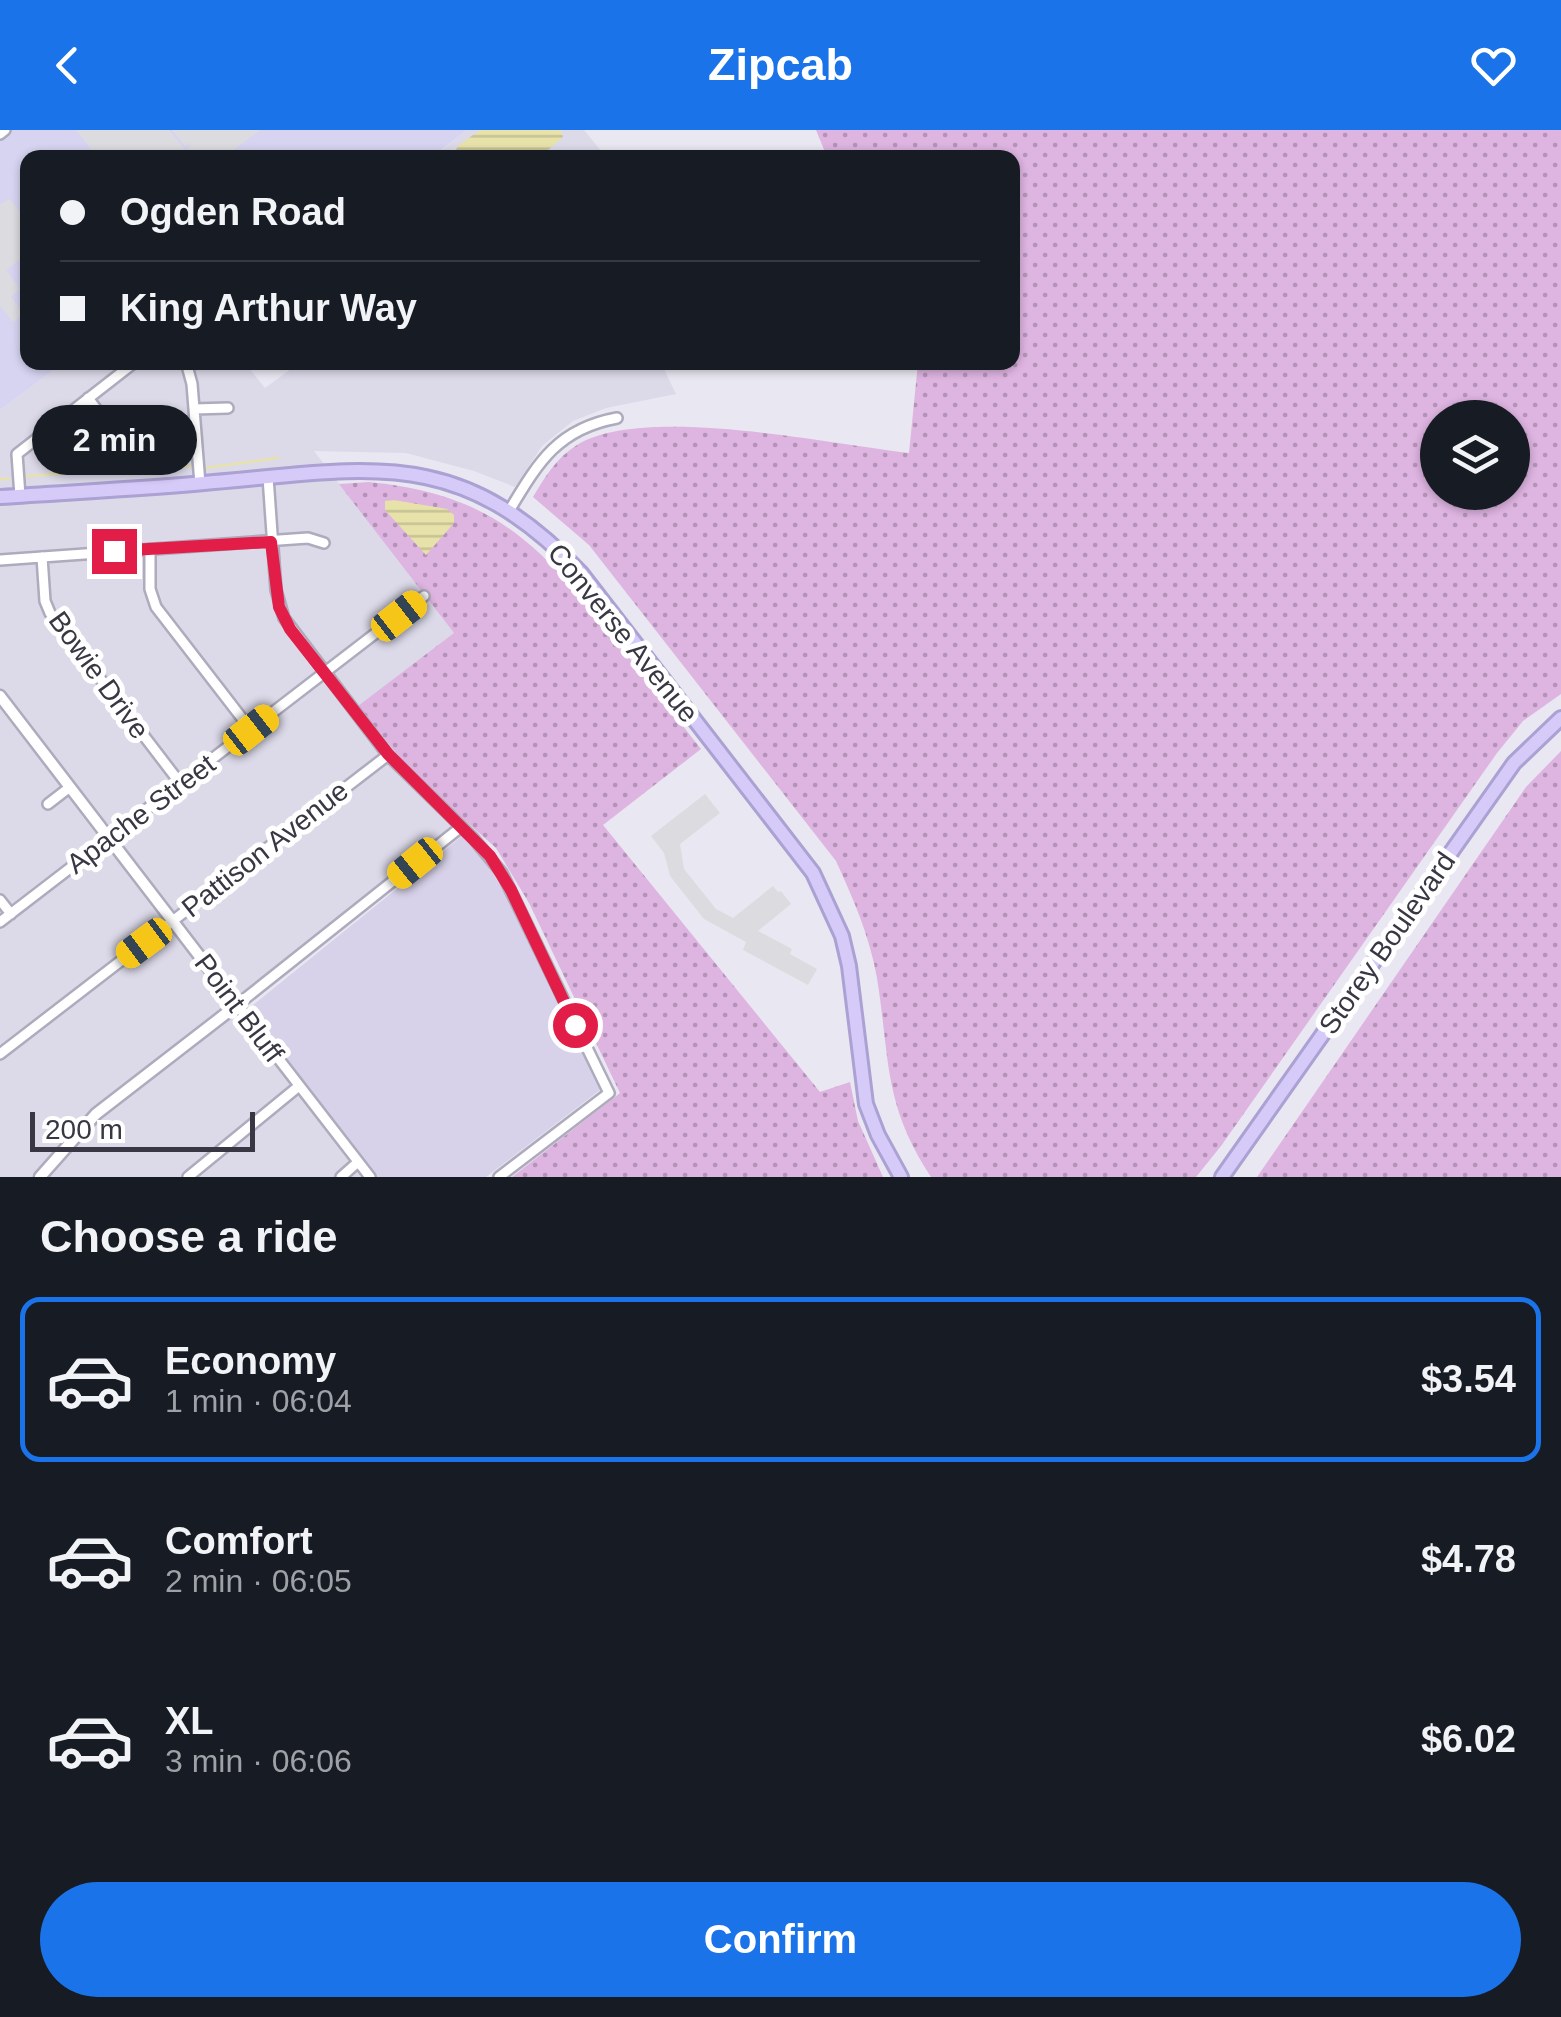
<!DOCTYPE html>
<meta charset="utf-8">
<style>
body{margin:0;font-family:Helvetica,sans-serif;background:#242831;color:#f1f3f6;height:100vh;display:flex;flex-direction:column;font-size:38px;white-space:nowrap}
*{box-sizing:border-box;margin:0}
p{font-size:32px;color:#9ea1a6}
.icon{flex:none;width:55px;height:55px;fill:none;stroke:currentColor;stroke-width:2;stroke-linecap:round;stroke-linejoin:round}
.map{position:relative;height:1047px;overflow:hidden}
.details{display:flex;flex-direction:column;background:#171b24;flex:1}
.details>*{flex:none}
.banner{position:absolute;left:20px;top:20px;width:1000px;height:220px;border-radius:20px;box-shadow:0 2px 8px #0004;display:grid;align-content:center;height:220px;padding:0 40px;background:#171b24}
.controls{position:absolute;left:1420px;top:270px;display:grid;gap:20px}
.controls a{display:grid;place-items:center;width:110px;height:110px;border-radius:50%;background:#171b24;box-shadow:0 2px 8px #0004;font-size:50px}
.scale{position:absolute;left:30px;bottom:25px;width:225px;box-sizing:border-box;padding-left:10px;border:5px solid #383743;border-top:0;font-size:28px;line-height:35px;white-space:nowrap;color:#383743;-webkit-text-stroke:8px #fff;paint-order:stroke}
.end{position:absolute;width:45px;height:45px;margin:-22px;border:12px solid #e11d48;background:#fff;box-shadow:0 0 0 5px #fff}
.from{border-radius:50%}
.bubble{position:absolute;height:70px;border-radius:35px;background:#171b24;box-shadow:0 2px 8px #0004;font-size:32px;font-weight:700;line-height:70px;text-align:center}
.car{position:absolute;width:30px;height:60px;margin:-30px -15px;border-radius:12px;box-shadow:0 0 8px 2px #0007;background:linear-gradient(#f5c518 24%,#345 0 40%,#f5c518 0 76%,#345 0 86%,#f5c518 0)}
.banner b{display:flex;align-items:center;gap:35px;height:95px;font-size:38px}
.banner b+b{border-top:2px solid #363941}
.banner i{width:25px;height:25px;background:#f1f3f6}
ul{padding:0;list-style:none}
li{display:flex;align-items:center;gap:30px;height:165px;margin:0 20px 15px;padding:0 20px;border:5px solid transparent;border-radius:20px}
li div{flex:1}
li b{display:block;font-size:38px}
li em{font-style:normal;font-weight:700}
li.active{border-color:#1a73e8}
li>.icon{width:90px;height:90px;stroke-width:1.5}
h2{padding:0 40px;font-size:45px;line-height:120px}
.action{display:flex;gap:20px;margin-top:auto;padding:20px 40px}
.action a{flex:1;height:115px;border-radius:60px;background:#1a73e8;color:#fff;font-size:40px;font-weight:700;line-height:115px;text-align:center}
header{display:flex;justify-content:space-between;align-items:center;height:130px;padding:0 40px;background:#1a73e8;color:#fff;font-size:45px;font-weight:700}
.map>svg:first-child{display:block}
</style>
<header><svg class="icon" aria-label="back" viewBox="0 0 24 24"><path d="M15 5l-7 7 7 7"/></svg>Zipcab<svg class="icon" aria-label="heart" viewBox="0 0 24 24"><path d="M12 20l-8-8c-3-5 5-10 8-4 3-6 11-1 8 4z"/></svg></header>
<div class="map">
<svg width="1561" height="1047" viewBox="0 0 1561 1047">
<defs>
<pattern id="grass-dots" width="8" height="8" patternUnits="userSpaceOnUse" patternTransform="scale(2.5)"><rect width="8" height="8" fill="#deb4e1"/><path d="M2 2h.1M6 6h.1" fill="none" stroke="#b593b8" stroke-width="1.8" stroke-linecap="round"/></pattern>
<pattern id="water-rules" width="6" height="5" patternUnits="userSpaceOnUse" patternTransform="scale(2.5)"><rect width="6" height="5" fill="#e7e1aa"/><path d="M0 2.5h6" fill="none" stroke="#c7c294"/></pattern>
</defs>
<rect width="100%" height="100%" fill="#e9e7f1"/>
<!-- residential -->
<path fill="#dcdae9" d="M467,0H584L606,27L432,28Z
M63,233H245L265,258L299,233H661L676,264L606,278L573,291L542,316L515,357L474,341L406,323L314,321L455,504L414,645L452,697L229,874L361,1047H0V280Z"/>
<!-- commercial -->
<path fill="#d6d4f1" d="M0,0H467L432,27L28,28V232L63,233L0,280Z"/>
<!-- education -->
<path fill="#d7d2e9" d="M462,706L487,734L510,769L600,960L486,1047H377L248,879Z"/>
<!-- grass -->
<path fill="url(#grass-dots)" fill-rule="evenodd" d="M816,0H1561V564L1523,591L1497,623L1221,1016L1196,1047H931C883,974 890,929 877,848C870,807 853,768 836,731L589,415L533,367C545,347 556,328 577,315C644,274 829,314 909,323L918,233L1012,232V28L827,27ZM1438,288H1512V362H1438Z
M369,352C491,364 538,412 611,505C641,543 671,581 701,619L603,695L820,962L850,952L858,991L883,1047H512L620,963L529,773L496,718L414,645L358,576L454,503L339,354Z
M1561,621V1047H1257L1526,657Z"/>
<!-- parking -->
<path fill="#dcdbe0" d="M76,0H169L185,20L182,27H97Z
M172,0H260L224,27L185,28L190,12L186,17Z
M10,69L28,92L27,124L6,140L20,159L11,167L24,184L13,192L0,176V74Z
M705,664L720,683L680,714L684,739L716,779L733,788L773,756L778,762L781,761L791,774L758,801L792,819L790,824L817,839L808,855L743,820L746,812L704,789L670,746L664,723L651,706Z"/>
<!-- water -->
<path fill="url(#water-rules)" d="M480,0H561L563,7L540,27H451L459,15Z
M394,370L447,379L454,385V393L426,425L385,380V371Z"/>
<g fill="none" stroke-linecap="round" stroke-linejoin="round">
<!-- stream -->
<path stroke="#e7e1aa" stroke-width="2.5" d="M205,338L278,328
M25,346L191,336
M0,349H9"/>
<!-- minor casing -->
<g stroke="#adabbc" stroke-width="14">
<path id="minor" d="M0,4L5,0
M186,232L192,254L200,354
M88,268L106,292
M194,279L228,278
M268,347L276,460L284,488L388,625L473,708L502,743L609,963L499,1047
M20,366L17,324L135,232
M509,381C538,333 557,299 617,288
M150,419V459L156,477L251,600
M42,427L45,471L50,483L180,653
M0,430L308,408L324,413
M48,674L70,657
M0,770L11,784
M0,792L424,466
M0,924L388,625
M188,1047L299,956
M341,1047L358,1032
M370,1047L237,875L461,697"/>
</g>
<!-- tertiary casing -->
<g stroke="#adabbc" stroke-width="15">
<path id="tertiary" d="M0,566L237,875L96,984L40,1047"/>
</g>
<!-- secondary casing -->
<g stroke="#aba1d2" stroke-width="18">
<path id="secondary" d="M0,367C71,362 143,359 214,352C373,338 460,316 581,443L813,743L842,806L849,836L866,974L878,1005L901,1047
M1222,1047L1514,633L1561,588"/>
</g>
<!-- minor -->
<use href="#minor" stroke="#fff" stroke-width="9"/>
<!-- tertiary -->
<use href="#tertiary" stroke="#fff" stroke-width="10"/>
<!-- secondary -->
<use href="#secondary" stroke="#d5caf8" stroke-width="12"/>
</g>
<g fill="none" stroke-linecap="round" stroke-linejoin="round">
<!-- route -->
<path stroke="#e11d48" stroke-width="12" d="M114,421L271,412L279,477L290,499L388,624L490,726L511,760L575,895"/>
</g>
<g text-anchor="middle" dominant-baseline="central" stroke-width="10" stroke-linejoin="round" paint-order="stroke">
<!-- street labels -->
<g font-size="28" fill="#383743" stroke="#fff">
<text transform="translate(623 503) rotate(51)">Converse Avenue</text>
<text transform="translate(99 545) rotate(54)">Bowie Drive</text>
<text transform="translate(141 684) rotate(-37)">Apache Street</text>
<text transform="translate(265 719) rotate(-38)">Pattison Avenue</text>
<text transform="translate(1387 813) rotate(-55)">Storey Boulevard</text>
<text transform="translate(239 878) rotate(53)">Point Bluff</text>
</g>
</g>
</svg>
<div class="controls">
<a><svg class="icon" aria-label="layers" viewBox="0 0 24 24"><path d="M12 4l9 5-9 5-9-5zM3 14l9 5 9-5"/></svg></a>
</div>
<div class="scale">200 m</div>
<i class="end from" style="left:575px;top:895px"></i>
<i class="end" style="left:114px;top:421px"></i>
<div class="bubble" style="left:32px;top:275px;width:165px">2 min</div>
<i class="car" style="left:399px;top:486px;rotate:52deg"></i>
<i class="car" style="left:251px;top:600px;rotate:52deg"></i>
<i class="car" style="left:415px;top:733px;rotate:231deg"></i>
<i class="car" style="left:144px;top:813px;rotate:233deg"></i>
<div class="banner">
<b><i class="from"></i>Ogden Road</b>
<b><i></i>King Arthur Way</b>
</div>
</div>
<section class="details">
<h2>Choose a ride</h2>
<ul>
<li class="active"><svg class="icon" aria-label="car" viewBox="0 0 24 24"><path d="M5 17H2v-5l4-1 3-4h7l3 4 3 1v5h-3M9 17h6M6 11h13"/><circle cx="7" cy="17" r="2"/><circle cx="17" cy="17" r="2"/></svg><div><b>Economy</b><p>1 min · 06:04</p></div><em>$3.54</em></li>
<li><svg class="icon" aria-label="car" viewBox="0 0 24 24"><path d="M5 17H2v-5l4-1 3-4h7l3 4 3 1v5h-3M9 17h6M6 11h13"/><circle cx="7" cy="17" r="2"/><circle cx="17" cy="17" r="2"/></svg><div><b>Comfort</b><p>2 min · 06:05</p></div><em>$4.78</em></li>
<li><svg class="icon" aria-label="car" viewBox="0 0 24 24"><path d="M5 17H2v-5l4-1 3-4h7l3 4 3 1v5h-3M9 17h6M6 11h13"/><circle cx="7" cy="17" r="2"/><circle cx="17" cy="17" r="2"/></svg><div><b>XL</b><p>3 min · 06:06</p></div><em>$6.02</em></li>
</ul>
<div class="action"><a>Confirm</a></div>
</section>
